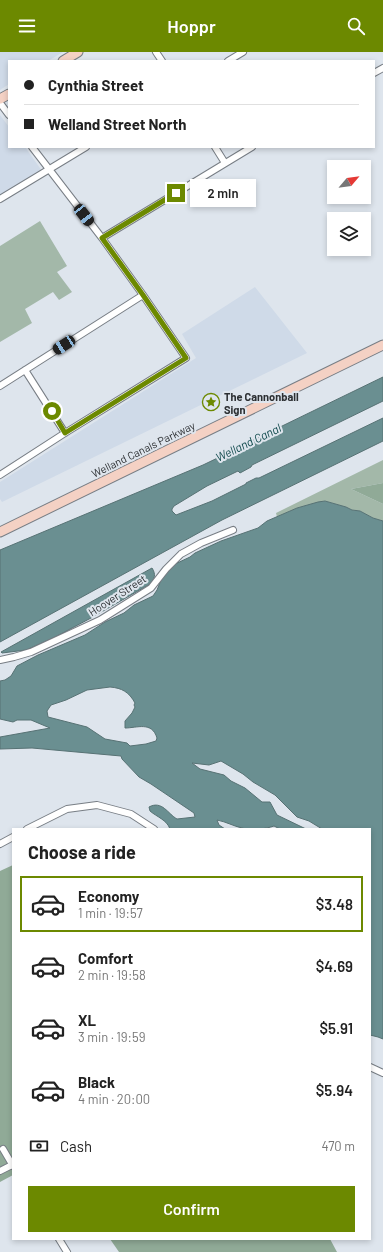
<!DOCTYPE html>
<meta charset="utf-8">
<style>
body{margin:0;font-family:Barlow,sans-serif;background:#f6f6f6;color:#222;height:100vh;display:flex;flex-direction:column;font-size:15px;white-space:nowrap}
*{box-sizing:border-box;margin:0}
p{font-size:13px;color:#767676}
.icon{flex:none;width:22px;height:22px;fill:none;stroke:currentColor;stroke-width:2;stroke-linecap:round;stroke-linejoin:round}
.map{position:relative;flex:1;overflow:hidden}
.panel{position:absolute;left:12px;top:776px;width:359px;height:412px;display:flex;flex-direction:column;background:#fff;border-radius:0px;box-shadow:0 2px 6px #0003}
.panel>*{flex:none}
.hud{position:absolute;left:8px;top:8px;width:367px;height:88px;border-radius:0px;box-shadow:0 2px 6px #0003;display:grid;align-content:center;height:88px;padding:0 16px;background:#fff}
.needle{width:26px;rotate:61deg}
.tools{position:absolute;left:327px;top:108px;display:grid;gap:8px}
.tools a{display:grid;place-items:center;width:44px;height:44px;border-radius:0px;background:#fff;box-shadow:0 2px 6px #0003;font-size:20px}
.end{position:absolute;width:18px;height:18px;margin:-9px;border:5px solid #6c8900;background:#fff;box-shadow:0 0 0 2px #fff}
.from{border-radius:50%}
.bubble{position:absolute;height:28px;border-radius:0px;background:#fff;box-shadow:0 2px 6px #0003;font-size:13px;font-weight:600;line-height:28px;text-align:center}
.car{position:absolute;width:12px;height:24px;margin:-12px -6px;border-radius:5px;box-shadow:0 0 3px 1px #0007;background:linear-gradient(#222 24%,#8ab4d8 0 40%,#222 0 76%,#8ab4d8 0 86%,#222 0)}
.hud b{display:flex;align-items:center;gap:14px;height:38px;font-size:15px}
.hud b+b{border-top:1px solid #e0e0e0}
.hud i{width:10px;height:10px;background:#222}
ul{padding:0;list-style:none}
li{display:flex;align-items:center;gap:12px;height:56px;margin:0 8px 6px;padding:0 8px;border:2px solid transparent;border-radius:0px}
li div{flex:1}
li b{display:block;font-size:15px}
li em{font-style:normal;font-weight:600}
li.selected{border-color:#6c8900}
li>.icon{width:36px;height:36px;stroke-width:1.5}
h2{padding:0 16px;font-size:18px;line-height:48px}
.pay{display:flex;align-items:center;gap:10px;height:44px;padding:0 16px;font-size:15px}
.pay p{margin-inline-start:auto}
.cta{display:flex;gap:8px;margin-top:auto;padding:8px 16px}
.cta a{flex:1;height:46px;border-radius:0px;background:#6c8900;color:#fff;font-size:16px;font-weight:600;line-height:46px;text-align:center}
header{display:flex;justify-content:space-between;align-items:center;height:52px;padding:0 16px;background:#6c8900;color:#fff;font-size:18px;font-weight:600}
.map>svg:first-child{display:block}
</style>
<header><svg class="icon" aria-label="menu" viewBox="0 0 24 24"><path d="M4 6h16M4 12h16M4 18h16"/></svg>Hoppr<svg class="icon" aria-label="search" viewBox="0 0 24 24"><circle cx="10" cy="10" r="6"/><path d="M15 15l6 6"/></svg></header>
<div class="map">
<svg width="383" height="1200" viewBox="0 0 383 1200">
<rect width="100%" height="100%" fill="#dee5ed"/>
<!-- built -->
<path fill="#cfdae8" d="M0,0H63L48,9H9V32L0,38Z
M0,63L9,75V95H25L42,119L0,144Z
M255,235L307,301L2,450L0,447V430L196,306L182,282Z"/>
<!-- green -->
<path fill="#a3b8a9" d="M40,169L67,214L57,220L72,240L59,248L53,240L25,257L32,271L0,290V194Z
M383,408V431L351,437L383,452V469L373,466L360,459L352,458L346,455L325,449L297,456L277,465L276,461Z"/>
<!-- forest -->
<path fill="#90aa97" d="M383,431V452L351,437Z
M13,813V1123L0,1130V819Z
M110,1187H330L337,1200H119Z"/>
<!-- water -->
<path fill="#6a8f91" stroke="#577274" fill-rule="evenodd" d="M383,325V349L252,413L251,415L240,421L238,419L207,434L174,454L172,457V459L176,463L212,449L246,432V431L256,426H259L383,366V389L222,468L0,590V498L203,413L230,400L229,398L240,393H243Z
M325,449L346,455L352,458L360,459L373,466L383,469V987L378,985L370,983V777H322L309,769L297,765L275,743L253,730L243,722L221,709L209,713L192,711L200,717L224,723L231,729L245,736L262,750H270L277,763L306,777H280L274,774C266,777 250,779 242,776C233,774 227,770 217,768L219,773L225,777H170C167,768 157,765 150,759L149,755C162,748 168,762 177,767L195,765L194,761L151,732L139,725L122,707L121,704L32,696L0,697V685L50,676L31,668H17L13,670L0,667V629L5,628L11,624L17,614L38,603L85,583L105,570L124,561L134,553L153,544L157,538L161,528L173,513L190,505L195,501L221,489L258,476L267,469L297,456L318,450ZM110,635C122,636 129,640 135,651L134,653L135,655L132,661L125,669V676C137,676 152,669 157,686L156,689L146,692L130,694L127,691L105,687L87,675L48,665L47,659L51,653L66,648L87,638Z
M152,516C156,522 155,527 150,532L91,566L55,585L26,598L2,601L1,600Z"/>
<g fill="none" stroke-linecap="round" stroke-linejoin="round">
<!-- street casing -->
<g stroke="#787e85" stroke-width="8">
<path id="street" d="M156,0L162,9
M228,9L243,0
M374,21L383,16
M0,51L9,63
M215,95L225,111
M0,147L86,95
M102,186L252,95
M25,318L65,381
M0,334L143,243
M0,423L65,381L186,306L143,243L102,186L32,95
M0,608L14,605L31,600L100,568L151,536L166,517L181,502L201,491L233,478
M27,777L67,757L97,753L131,762L154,777
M0,792L13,785
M370,1015L383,1021
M3,1097L13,1114
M0,1119L12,1113
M59,1187L67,1200"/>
</g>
<!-- secondary casing -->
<g stroke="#787e85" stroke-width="11">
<path id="secondary" d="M63,9L78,0
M0,47L9,42
M0,480L383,293"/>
</g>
<!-- street -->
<use href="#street" stroke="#fff" stroke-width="6"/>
<!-- secondary -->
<use href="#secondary" stroke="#f4d1c4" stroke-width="9"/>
</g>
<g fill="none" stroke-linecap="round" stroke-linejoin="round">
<!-- route -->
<path stroke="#6c8900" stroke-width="5" d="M52,359L65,381L186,306L143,243L102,186L176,141"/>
</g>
<!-- icons -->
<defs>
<g id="sight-ring" transform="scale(0.9)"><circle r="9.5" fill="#dee5ed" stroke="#6c8900" stroke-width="1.5"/><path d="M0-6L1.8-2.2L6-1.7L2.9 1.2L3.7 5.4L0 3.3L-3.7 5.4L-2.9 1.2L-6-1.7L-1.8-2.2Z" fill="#6c8900"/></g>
</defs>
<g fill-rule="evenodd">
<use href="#sight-ring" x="211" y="350"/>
</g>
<g text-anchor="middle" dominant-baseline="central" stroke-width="4" stroke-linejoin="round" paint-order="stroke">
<!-- poi labels -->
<g font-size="11" font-weight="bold" fill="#2c2f32" stroke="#dee5ed" text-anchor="start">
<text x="224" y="344">The Cannonball<tspan x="224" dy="13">Sign</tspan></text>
</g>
<!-- street labels -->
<g font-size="11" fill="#2c2f32" stroke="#dee5ed">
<text transform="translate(143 397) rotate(-26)">Welland Canals Parkway</text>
<text transform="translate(117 543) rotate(-33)">Hoover Street</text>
</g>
<!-- water labels -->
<g font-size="12" font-style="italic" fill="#114a4d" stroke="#dee5ed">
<text transform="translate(248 390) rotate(-26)">Welland Canal</text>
</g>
</g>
</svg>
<div class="tools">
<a><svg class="needle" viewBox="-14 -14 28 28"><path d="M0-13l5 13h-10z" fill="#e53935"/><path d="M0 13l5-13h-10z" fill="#767676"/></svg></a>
<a><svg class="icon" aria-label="layers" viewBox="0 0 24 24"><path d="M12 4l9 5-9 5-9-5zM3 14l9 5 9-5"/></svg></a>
</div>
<i class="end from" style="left:52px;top:359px"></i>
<i class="end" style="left:176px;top:141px"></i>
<div class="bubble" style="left:190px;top:127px;width:66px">2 min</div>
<i class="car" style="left:84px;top:163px;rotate:142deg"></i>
<i class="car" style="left:64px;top:293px;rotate:237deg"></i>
<div class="hud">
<b><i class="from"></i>Cynthia Street</b>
<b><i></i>Welland Street North</b>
</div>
<section class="panel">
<h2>Choose a ride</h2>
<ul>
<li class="selected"><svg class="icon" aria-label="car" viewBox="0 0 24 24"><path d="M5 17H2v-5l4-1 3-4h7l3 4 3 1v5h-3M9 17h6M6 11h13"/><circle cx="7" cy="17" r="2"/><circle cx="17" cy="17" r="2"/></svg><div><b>Economy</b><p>1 min · 19:57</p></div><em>$3.48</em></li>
<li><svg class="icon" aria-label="car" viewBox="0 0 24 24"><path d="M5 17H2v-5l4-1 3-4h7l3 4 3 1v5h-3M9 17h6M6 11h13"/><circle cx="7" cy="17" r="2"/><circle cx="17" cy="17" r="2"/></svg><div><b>Comfort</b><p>2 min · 19:58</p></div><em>$4.69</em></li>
<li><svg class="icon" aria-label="car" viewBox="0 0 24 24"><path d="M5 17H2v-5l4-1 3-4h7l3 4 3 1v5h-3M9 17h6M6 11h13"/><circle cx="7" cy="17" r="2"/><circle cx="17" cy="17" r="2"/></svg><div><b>XL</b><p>3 min · 19:59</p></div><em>$5.91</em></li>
<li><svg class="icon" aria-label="car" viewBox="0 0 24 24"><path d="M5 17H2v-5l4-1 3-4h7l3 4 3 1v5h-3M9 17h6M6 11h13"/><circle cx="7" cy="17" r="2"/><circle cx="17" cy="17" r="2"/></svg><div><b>Black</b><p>4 min · 20:00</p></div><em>$5.94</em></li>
</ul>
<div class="pay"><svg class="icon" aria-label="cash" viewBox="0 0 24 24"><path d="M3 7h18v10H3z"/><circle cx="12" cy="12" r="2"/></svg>Cash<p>470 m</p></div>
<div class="cta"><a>Confirm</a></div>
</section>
</div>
